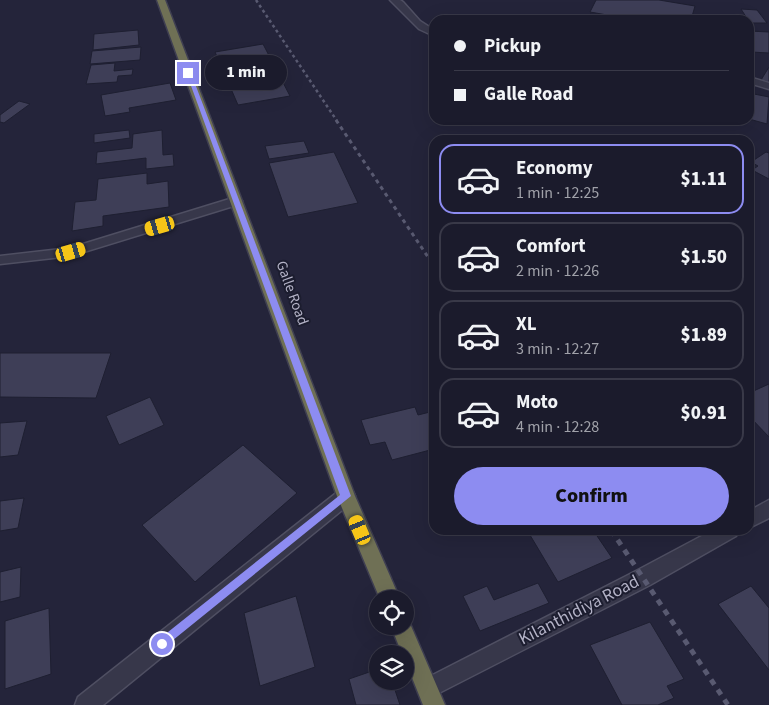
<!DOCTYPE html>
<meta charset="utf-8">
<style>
body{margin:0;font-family:"Source Sans 3",sans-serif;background:#242434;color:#f1f3f6;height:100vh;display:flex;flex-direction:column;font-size:19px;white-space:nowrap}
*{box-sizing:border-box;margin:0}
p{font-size:16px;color:#a0a1a9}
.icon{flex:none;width:28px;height:28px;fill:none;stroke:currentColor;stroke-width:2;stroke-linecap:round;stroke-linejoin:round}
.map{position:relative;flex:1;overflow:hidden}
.side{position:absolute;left:429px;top:135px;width:325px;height:400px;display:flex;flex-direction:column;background:#1b1b2c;border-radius:15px;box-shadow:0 5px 20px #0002,0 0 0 1px #393948}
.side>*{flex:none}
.top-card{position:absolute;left:429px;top:15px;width:325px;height:110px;border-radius:15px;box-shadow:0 5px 20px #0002,0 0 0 1px #393948;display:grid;align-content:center;height:110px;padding:0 25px;background:#1b1b2c}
.tools{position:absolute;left:369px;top:590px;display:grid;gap:10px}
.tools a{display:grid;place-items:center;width:45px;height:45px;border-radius:50%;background:#1b1b2c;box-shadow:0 5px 20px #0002,0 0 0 1px #393948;font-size:25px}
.end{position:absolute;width:22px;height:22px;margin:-11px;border:6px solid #8d8cf1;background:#fff;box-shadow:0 0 0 2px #fff}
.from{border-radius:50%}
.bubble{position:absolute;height:35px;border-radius:18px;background:#1b1b2c;box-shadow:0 5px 20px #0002,0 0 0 1px #393948;font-size:16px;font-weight:800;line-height:35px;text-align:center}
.car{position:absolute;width:15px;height:30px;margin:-15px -8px;border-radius:6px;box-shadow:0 0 4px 1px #0007;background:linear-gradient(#f5c518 24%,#345 0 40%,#f5c518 0 76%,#345 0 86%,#f5c518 0)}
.top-card b{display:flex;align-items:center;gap:18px;height:48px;font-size:19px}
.top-card b+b{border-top:1px solid #393948}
.top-card i{width:12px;height:12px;background:#f1f3f6}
ul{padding:9px 0 0;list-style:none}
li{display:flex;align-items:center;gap:15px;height:70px;margin:0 10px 8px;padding:0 15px;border:2px solid #393948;border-radius:15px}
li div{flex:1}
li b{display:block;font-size:19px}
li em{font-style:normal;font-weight:800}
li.current{border-color:#8d8cf1}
li>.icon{width:45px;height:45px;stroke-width:1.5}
.cta{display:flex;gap:10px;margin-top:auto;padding:10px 25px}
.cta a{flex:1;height:58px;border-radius:30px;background:#8d8cf1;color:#111;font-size:20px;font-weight:800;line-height:58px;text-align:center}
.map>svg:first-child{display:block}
</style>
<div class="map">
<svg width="769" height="705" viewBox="0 0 769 705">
<rect width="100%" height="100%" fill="#24243a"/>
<!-- building -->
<path fill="#3e3e57" stroke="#1e1f31" d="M596,0H659L695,6L691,20H636L590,12Z
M741,9L757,10L767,23H750Z
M590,14L617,17V20H589Z
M138,30L139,45L93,50L94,34Z
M749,31L769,32V53L751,52Z
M263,44L290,96L238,105L215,52Z
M141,47L140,60L90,64L92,51Z
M115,63L114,71L133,69L132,75L118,76L117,82L86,84L91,65Z
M769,67V82L761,80Z
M170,83L176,100L129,108L130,112L105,116L101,95Z
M749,93L769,97L767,124L749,119Z
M19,101L30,104L4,123L0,122V115Z
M129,130L130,138L94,143V134Z
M162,130L163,155L173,154L174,166L146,169V158L96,164L97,152L132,148L133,134Z
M304,141L309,153L269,159L265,146Z
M334,152L358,203L288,217L269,163Z
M766,152L769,153V179L752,170L758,166L751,162Z
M147,173V184L168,181L169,207L103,216V226L72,231L75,202L96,200L98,179Z
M0,353H111L96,398L0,397Z
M769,384V437L749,416V393Z
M150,397L164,425L119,445L106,416Z
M415,407L418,415L434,411V449L392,460L385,442L370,445L361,420Z
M27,421L18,455L0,457V423Z
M243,445L297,493L195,582L142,525Z
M24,498L18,528L0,531V501Z
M527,530H593L612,558L558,582Z
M21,567L20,597L0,602V572Z
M538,583L549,603L480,631L463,596L487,586L494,600Z
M751,586L769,608V670L718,604Z
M296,596L315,667L260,686L244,613Z
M49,608L51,674L5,689V621Z
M650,622L684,679L667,686L674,698L658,705H622L590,645Z
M378,669V681H392L400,705H356L349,679Z"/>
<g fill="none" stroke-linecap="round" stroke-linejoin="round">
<!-- minor casing -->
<g stroke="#4f4f62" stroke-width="3">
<path id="minor" d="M390,0H400L403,2L420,21L434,30V36L419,29Z
M749,77L769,83V89L749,83Z
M236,197L242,201L240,204L71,256L0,264V256L70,248Z
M346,488L352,490L355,496L352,502L103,705H75L78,697L340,490Z
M769,500V518L749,528V511Z
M713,530H739L736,536L650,585L435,695L428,699L421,695L417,688L421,681L636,571Z"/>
</g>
<!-- highway casing -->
<g stroke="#3f3f52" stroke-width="3">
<path id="highway" d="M157,0H165L355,496L400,599H380L337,496Z
M405,618L408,619L445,705H423L405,660V654H402L391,626H405Z"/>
</g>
<!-- minor -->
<use href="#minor" fill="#37374a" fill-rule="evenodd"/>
<!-- highway -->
<use href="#highway" fill="#6f7055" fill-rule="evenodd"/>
<!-- rail-far2 -->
<path stroke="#595a71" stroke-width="2.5" stroke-dasharray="3 3" stroke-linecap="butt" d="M256,0L337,121"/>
<!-- rail-far1 -->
<path stroke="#595a71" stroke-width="3" stroke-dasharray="4 4" stroke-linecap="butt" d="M336,120L434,266"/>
<!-- rail -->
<path stroke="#595a71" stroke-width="5" stroke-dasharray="6 6" stroke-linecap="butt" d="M611,530L728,705"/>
</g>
<!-- route -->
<path fill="#8d8cf1" d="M186,72L191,73L351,496L162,649L158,648L157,644L158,640L340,495Z"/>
<g text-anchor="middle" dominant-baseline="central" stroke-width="4" stroke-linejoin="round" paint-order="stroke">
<!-- street labels -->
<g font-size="15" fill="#b3b2c6" stroke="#1c1d2f">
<text transform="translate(292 293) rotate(70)">Galle Road</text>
</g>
<!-- near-street labels -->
<g font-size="18" fill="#b3b2c6" stroke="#1c1d2f">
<text transform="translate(579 610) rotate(-27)">Kilanthidiya Road</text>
</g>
</g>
</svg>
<div class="tools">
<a><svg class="icon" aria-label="locate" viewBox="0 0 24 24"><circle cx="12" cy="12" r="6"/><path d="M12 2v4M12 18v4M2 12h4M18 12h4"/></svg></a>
<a><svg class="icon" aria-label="layers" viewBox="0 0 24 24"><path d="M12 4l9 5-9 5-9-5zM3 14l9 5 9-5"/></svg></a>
</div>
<i class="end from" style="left:162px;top:644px"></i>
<i class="end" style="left:188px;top:73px"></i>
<div class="bubble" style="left:205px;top:55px;width:82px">1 min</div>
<i class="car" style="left:160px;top:226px;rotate:254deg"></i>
<i class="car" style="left:71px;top:252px;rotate:74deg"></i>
<i class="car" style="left:360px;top:530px;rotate:337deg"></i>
<div class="top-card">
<b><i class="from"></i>Pickup</b>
<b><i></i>Galle Road</b>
</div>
<section class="side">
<ul>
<li class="current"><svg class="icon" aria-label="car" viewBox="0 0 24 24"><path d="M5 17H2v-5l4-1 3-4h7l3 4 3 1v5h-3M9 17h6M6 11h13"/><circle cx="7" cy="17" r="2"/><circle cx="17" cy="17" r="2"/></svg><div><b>Economy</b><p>1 min · 12:25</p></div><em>$1.11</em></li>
<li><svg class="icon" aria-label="car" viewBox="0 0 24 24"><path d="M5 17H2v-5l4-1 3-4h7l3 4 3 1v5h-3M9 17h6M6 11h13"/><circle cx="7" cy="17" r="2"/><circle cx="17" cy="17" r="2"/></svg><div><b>Comfort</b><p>2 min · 12:26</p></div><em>$1.50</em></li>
<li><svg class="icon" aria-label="car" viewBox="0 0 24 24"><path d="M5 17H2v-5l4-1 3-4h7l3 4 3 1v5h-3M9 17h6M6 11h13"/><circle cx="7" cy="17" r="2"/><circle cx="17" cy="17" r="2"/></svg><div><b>XL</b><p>3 min · 12:27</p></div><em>$1.89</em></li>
<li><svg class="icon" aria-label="car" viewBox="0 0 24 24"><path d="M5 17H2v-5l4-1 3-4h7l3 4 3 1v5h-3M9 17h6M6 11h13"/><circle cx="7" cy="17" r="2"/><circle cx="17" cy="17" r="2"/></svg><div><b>Moto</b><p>4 min · 12:28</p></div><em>$0.91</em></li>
</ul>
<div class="cta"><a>Confirm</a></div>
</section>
</div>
